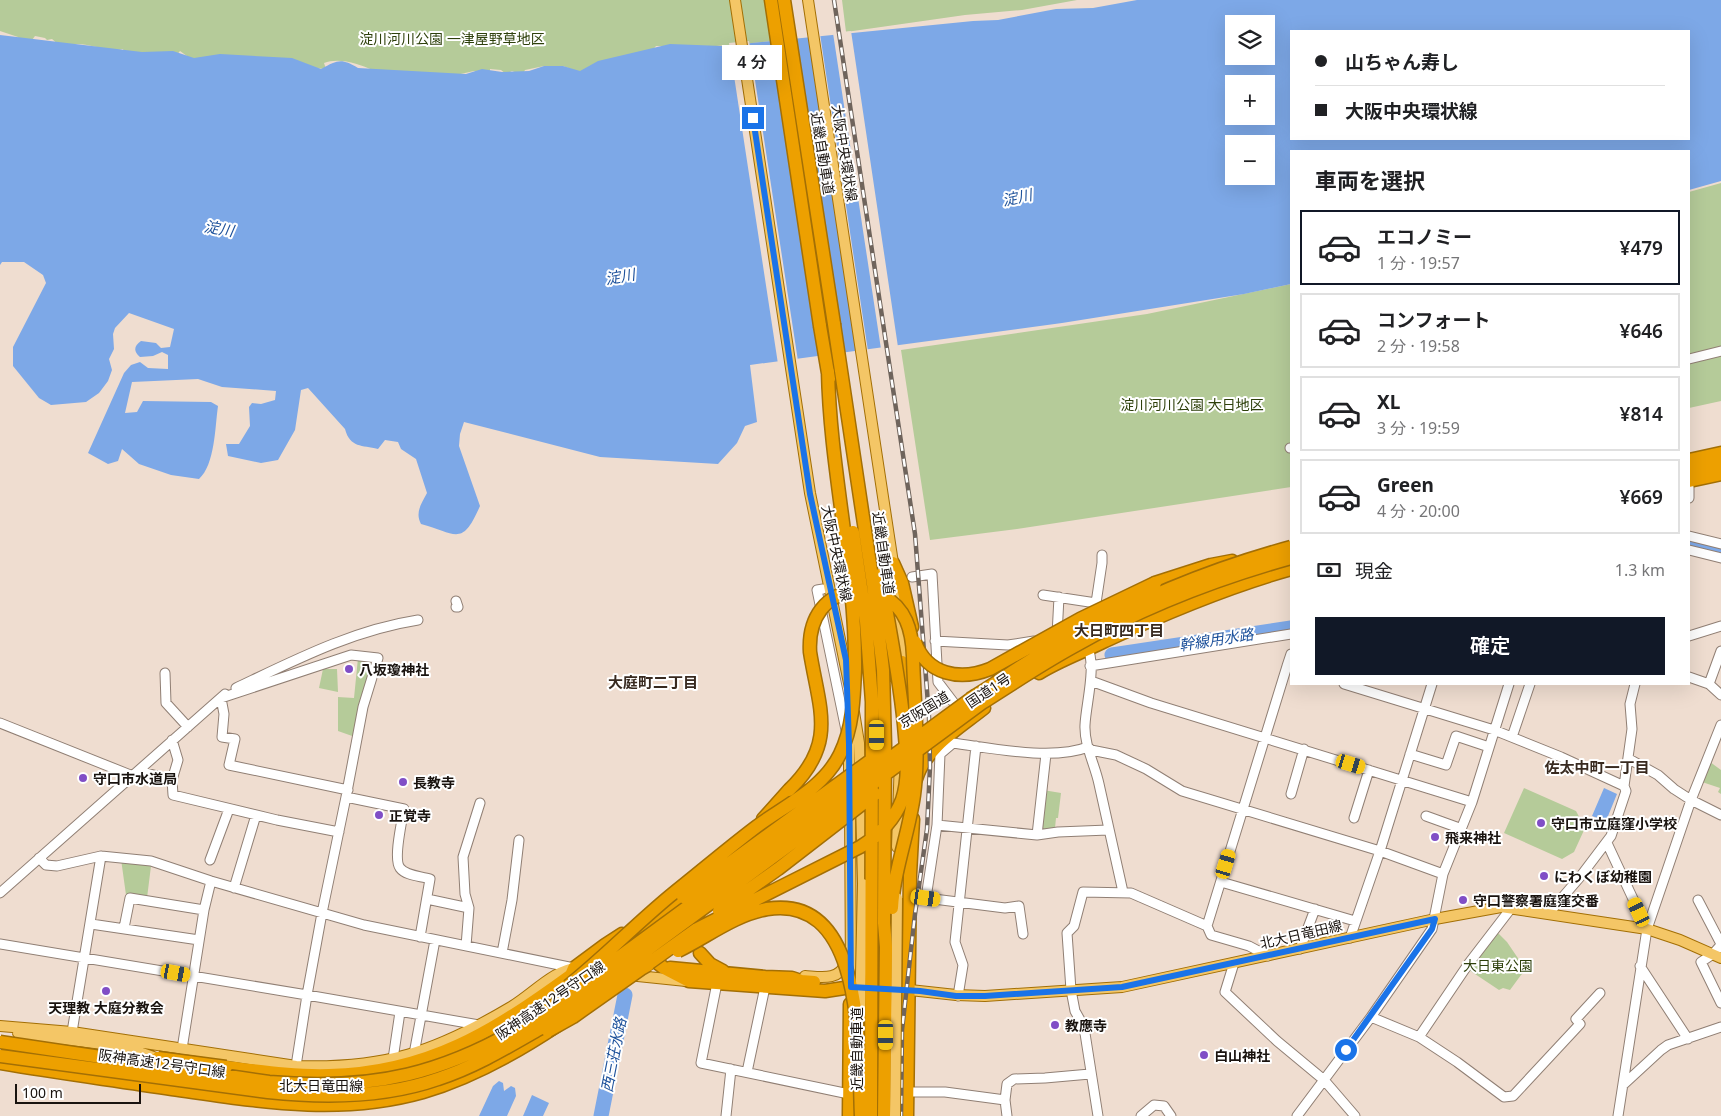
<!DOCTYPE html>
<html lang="ja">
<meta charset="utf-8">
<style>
body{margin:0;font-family:"Noto Sans","Noto Sans JP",sans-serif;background:#f6f6f6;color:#202124;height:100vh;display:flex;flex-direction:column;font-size:19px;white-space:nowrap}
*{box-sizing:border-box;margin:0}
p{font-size:16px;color:#757577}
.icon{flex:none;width:28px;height:28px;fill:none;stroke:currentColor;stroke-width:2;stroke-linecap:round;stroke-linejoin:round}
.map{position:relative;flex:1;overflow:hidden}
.panel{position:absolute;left:1290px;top:150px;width:400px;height:535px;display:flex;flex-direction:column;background:#fff;border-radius:0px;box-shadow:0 5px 20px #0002}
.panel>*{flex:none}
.banner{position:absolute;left:1290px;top:30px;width:400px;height:110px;border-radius:0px;box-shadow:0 5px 20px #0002;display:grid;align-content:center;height:110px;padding:0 25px;background:#fff}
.controls{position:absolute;left:1225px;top:15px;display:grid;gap:10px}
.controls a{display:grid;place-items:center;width:50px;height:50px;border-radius:0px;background:#fff;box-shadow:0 5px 20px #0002;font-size:25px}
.scale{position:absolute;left:15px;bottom:12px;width:126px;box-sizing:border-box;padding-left:5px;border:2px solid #19130f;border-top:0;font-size:14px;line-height:18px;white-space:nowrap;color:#19130f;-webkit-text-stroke:4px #fff;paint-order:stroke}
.end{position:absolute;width:22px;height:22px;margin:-11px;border:6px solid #1a73e8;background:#fff;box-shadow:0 0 0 2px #fff}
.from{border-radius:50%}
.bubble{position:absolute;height:35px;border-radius:0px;background:#fff;box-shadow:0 5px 20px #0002;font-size:16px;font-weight:600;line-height:35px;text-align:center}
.car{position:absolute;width:15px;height:30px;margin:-15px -8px;border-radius:6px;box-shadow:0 0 4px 1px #0007;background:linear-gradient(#f5c518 24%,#345 0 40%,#f5c518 0 76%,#345 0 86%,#f5c518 0)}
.banner b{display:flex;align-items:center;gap:18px;height:48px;font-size:19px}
.banner b+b{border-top:1px solid #e0e0e0}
.banner i{width:12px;height:12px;background:#202124}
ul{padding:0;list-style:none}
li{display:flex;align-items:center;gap:15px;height:75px;margin:0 10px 8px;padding:0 15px;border:2px solid #e0e0e0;border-radius:0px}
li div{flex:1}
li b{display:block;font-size:19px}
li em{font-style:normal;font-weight:600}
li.current{border-color:#111827}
li>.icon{width:45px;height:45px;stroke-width:1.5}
h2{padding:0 25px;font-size:22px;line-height:60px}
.pay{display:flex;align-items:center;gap:12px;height:55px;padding:0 25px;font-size:19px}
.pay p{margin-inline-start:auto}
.action{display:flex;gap:10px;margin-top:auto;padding:10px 25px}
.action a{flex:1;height:58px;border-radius:0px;background:#111827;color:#fff;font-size:20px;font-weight:600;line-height:58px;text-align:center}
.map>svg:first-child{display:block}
</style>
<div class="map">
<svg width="1721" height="1116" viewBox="0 0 1721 1116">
<rect width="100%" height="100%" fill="#efddd0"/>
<!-- green -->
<path fill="#b5cb99" d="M0,0H779L786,40L716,46H656L650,53L579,72L563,66H544L525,70L522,75L512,71L506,74L501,70L490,69V76L474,71L456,75L373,70C359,64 339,57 324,63L326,69L191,59L180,51L175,57L125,54L123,49C109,53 91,43 75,44C70,44 65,45 59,45L52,39L47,40L45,38L35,36L32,40L20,43L18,37L0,31Z
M842,0H1077L1022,10L965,15L846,32Z
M1721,183V401L1689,408V192Z
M1291,284V487L1017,529L930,540L901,350L1147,314Z
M358,658L370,661L371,668L355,737L338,731V697L354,698Z
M323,669H337L338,692L319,688Z
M1710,762L1721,770V794L1718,792L1720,788L1702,782Z
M1524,788L1576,811L1585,828L1574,852L1562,859L1504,833Z
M1043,790L1061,793L1058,818H1056L1055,828L1041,832Z
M121,859L151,866L147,898L126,895Z
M1497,932L1507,942L1526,970L1521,975L1510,990L1503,988L1499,990L1469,970Z"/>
<!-- water -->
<path fill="#7da8e7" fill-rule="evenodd" d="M1137,0H1721V181L1689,190V151H1291V284L1244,294L1062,323L750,365L757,422L745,426L737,443L718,464L600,457L464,422L460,434L459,446L480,506C462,547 457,534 421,524C415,513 421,504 427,493L416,459L401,449L398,442L385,440L378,449C362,445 350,448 345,429L308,388L301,390L295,430L278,460L261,463L228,456L226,444H239L250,426L249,407L252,403L261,404L275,400L276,391L222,387L198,379L132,382L125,413L137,412L143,401L211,402L218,406C215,427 215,465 199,479L171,475L139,464L122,449L118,461L108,464L88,453L124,373L131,365L140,362L148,368L168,369V355L162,352L153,356L140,357C133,351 134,346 141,341L156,343L161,348L170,347L174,329L129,313L115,328L113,334L114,349L109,359L112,370L108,381L99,393L86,402L51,405L39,398L13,366V347L46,283L43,275L24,262H2L0,265V35L142,52L173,51L194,58L220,54L292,58L321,69C338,60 341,58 358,68L466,74L482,69L502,72L529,71L544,66H563L580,71L598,61L670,44L722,46L973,21L998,20L1056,9L1093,8ZM1234,24H1266V56H1234ZM1291,31H1689V139H1291ZM1234,84H1266V116H1234ZM1234,144H1266V176H1234Z
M1604,788L1617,794L1606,821L1592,816Z
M499,1081L503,1083L504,1091L511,1086L515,1088L516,1096L507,1116H479L493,1086Z
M532,1095L549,1103L543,1116H523Z"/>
<!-- pier -->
<path fill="#efddd0" d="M851,31L898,347L881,349L833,33Z
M820,34L868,351L856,353L808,35Z
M749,41L798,361L778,364L729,43Z"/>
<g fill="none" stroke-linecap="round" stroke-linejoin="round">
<!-- river -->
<path stroke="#7da8e7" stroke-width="15" d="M1689,544L1721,552
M1112,655L1291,628
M601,1116L625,995"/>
<!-- minor-tunnel -->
<path stroke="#cfbfb3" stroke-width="9" stroke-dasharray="9 4.5" stroke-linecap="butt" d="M823,589L854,585"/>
<!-- minor casing -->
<g stroke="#907f74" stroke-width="11">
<path id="minor" d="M1689,359L1721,351
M1290,448H1291
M1689,487V498
M1689,536L1721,544
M1689,550L1721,558
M912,577L932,574L938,682L960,711
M823,589L817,590L846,730
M1043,595L1096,603L1102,563V555
M456,601L458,607H456
M1057,635L1059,597
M1689,636L1721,626
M935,641L1008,645L1034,641
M1087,646C1097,666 1086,703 1085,725C1084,745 1095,765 1099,784C1107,820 1115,856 1123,892
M1090,666L1291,634
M1287,666L1291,654
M165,673L166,703L188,727
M1689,677L1709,684L1721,695
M1091,681L1151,703L1472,802
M1344,684L1494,730L1561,757L1624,786L1626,791L1611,836L1580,877L1549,913
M1709,684L1721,651
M236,688C295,660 353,630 418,620
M221,698L351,655L378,658L363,707L346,797L404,809C402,821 393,859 400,868C406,876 421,876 430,879L420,937
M221,698L224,714L222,737L235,739L229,765L348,790
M0,723L133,776
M1512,737L1530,684
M1088,747L1091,750L1116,755L1146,769L1182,791L1380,851L1443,874
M1046,754L1037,835L1058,832L1108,830
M1410,754L1446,765L1456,736L1489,747
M1629,759L1658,775L1674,789L1691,800L1721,815
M139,771L172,780L173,795L277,820L339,832
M172,780L178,760L172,740
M1624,786L1632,729L1630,704L1635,684
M1291,794L1304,749
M1426,816L1462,829
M1354,818L1369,770
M937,825L1037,835
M1607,843L1647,929
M39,858L46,865L57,866L101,856L151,861L211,881L364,925L574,968
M210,860L229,809
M1221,882L1355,921
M234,888L256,815
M0,893L225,694
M910,897L926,898L937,825L940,754L953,743C991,748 1052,761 1088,747
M926,898L1005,908L1019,906L1023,934
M427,899L469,908
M1698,900L1721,944
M91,924L199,940
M124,928L130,898L204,910
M1350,938L1380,851L1432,684
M0,944L307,995L479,1025
M1721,945L1713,954L1701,962L1721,1003
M466,946L469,908L465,894L463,857L480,803
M1300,949L1315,909
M502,953L512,900L519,840
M1268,956L1249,946L1211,935L1207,926L1287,666L1291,667
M1234,963L1225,992L1277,1041L1324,1080L1355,1116
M1640,966L1688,1039
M717,983L701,1063L849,1094
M958,996L963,965L955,942L976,746
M1371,1017L1419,1037L1457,1062L1504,1097L1513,1096L1580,1024L1576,1019L1600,993
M72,1032L101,856
M1419,1037L1469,963L1512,907
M182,1049L204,910L211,881
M414,1054L435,940
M393,1059L400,1012
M296,1066L307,995L322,913L346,797
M747,1072L765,987
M1623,1085L1661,1050L1668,1045L1721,1027
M907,1092H945L1005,1100
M726,1116L731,1069
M1007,1116L1005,1100L1007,1084L1014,1079L1045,1078L1090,1074
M1098,1116L1084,1027L1075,1011L1071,990L1067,933L1074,926L1083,892L1131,893L1207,926
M1141,1116L1154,1105L1164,1106L1171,1116
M1297,1116L1371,1017L1432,929L1443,874L1472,802L1509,684
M1618,1116L1647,929L1691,800L1721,725"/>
</g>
<!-- major casing -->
<g stroke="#a36f05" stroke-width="12">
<path id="major" d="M735,0L810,493L850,688
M808,0L893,563L902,641V669
M854,712L859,743L860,773
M849,735V781
M861,800L863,884
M850,808L851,978
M878,832V893
M897,847L900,758
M878,915V988
M628,975L686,981
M805,976C821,977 839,981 846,963
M910,990L956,995L985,996L1122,987L1435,919L1501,907L1647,929L1680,940L1721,958
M0,1026L72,1032L296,1066C385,1069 435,1052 511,1007C533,994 553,970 579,967
M18,1033C66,1042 118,1040 163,1061"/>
</g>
<!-- highway casing -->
<g stroke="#a36f05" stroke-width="15">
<path id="highway" d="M771,0L820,326
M784,0L834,324
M1689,460L1721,453
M1689,471L1721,464
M1689,481L1721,474
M893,563L902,583L912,627
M1155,583L1211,565L1232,561
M902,662L904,685
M1039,673C1060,660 1083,652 1105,641C1165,613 1227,587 1291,569
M916,779C926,747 959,728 984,708
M763,819L789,790
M683,897L651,922L645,929L642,942L644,949L650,957L664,968L689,981L825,991L851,987H860
M700,953L710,964L723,971
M670,968L765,977L792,978L801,981L814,982
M0,1063C57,1073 115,1080 172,1089C257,1101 338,1116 423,1092C471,1078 516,1053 558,1025
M226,1067C260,1071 295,1076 329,1075C428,1073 494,1031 571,975L574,968L605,945L622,934
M849,1116L850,1004
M907,1116L910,874L913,819"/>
</g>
<!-- minor -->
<use href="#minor" stroke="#fff" stroke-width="9"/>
<!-- major -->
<use href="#major" stroke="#f4c666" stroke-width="10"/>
<!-- highway -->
<use href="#highway" stroke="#eda000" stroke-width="12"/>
<!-- rail casing -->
<g stroke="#6f645c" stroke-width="4.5">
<path id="rail" d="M834,0L915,534L929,717L930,767L927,829L915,914L902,1030L901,1116"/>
</g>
<!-- rail -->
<use href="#rail" stroke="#fff" stroke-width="2.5" stroke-dasharray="8" stroke-linecap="butt"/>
<!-- major-bridge casing -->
<g stroke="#a36f05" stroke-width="12" stroke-linecap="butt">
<path id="major-bridge" d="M860,1018L863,884
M895,1116L897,898"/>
</g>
<!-- highway-bridge casing -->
<g stroke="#a36f05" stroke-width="15" stroke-linecap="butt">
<path id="highway-bridge" d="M834,324L873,584L883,670L885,745L884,923L886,947L884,1116
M820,326L829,379
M853,532L866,621L872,702L871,1116
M882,595C906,608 912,630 913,656C914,701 920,750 914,795C909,833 894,869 892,908
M915,642C927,675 960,681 990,669L1080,619L1155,583
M970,699C1003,679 1035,656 1070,637C1140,598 1214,568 1291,547
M789,790C838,743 819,709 810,652C808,618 825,593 860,590
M683,897L878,755
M719,911L778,869L875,794
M678,951C707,937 734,915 767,909C867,893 858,1055 861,1116
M641,969L697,929L860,847C878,836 894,821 902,800C910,776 906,750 904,725C899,674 889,625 880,575
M568,986C603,958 635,925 670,896C699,873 727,849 756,827C785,805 823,789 840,754C853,728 854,697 855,669C856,569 830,471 828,371
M548,1031L573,1017L641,969L648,965
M0,1042L269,1082C374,1091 445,1074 535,1019L976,695
M0,1056L268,1092C324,1098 384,1098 438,1079C475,1067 508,1047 541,1028L982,703C1012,684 1042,664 1073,647C1141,608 1216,579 1291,558
M158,1058L226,1067"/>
</g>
<!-- major-bridge -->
<use href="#major-bridge" stroke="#f4c666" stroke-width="10"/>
<!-- highway-bridge -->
<use href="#highway-bridge" stroke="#eda000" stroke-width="12"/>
</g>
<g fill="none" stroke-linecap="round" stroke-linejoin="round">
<!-- route -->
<path stroke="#1a73e8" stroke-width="6" d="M753,118L810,494L846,660L849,744L851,987L920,991L956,996H985L1122,987L1435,919L1432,929L1346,1050"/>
</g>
<!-- markers -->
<g fill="#804ec6" stroke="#fff" stroke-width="2">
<circle cx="349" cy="669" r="5"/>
<circle cx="83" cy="778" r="5"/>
<circle cx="403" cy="782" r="5"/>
<circle cx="379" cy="815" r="5"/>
<circle cx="1541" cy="823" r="5"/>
<circle cx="1435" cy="837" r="5"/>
<circle cx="1544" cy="876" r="5"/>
<circle cx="1463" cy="900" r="5"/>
<circle cx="106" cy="991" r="5"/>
<circle cx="1055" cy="1025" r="5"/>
<circle cx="1204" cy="1055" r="5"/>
</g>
<g text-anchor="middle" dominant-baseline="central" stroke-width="4" stroke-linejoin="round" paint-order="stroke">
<!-- park labels -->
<g font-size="14" fill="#2e400b" stroke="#fff">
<text x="452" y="38">淀川河川公園 一津屋野草地区</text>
<text x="1192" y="404">淀川河川公園 大日地区</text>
<text x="1498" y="965">大日東公園</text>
</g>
<!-- street labels -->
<g font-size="14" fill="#19130f" stroke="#fff">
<text transform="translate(823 153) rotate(81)">近畿自動車道</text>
<text transform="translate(845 153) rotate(81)">大阪中央環状線</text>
<text transform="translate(837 553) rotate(78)">大阪中央環状線</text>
<text transform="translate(884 553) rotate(82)">近畿自動車道</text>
<text transform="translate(988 690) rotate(-34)">国道1号</text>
<text transform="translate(924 709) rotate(-31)">京阪国道</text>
<text transform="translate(1301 934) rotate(-13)">北大日竜田線</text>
<text transform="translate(550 1000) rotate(-34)">阪神高速12号守口線</text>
<text transform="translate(856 1049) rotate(-90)">近畿自動車道</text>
<text transform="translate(162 1063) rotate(8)">阪神高速12号守口線</text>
<text x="321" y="1085">北大日竜田線</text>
</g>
<!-- poi labels -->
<g font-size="14" font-weight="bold" fill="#19130f" stroke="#fff" text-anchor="start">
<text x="359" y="669">八坂瓊神社</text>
<text x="93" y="778">守口市水道局</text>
<text x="413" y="782">長教寺</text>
<text x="389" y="815">正覚寺</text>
<text x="1551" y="823">守口市立庭窪小学校</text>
<text x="1445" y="837">飛来神社</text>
<text x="1554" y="876">にわくぼ幼稚園</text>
<text x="1473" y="900">守口警察署庭窪交番</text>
<text x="106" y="1007" text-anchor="middle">天理教 大庭分教会</text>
<text x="1065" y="1025">教應寺</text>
<text x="1214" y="1055">白山神社</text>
</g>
<!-- water labels -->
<g font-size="15" font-style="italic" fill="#1d519b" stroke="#fff">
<text transform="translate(1017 197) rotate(-12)">淀川</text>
<text transform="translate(219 228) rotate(9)">淀川</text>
<text transform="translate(620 276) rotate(-10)">淀川</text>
<text transform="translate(1216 639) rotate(-9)">幹線用水路</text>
<text transform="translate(613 1055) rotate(-79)">西三荘水路</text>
</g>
<!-- neighbourhood labels -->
<g font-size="15" font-weight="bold" fill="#382a20" stroke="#fff">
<text x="1119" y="630">大日町四丁目</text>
<text x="653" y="682">大庭町二丁目</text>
<text x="1597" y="767">佐太中町一丁目</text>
</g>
</g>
</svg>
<div class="controls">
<a><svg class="icon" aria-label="layers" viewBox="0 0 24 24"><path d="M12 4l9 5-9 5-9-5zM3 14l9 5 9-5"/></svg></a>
<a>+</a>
<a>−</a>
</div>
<div class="scale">100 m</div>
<i class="end from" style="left:1346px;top:1050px"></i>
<i class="end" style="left:753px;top:118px"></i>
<div class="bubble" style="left:722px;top:45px;width:60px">4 分</div>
<i class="car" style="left:877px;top:735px;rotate:180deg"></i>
<i class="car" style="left:1351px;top:764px;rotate:107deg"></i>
<i class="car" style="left:1226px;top:864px;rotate:17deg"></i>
<i class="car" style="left:926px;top:898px;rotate:98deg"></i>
<i class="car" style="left:1639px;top:912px;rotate:335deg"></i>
<i class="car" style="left:176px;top:973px;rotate:100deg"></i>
<i class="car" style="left:886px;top:1035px;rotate:180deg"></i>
<div class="banner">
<b><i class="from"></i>山ちゃん寿し</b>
<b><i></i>大阪中央環状線</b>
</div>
<section class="panel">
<h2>車両を選択</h2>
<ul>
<li class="current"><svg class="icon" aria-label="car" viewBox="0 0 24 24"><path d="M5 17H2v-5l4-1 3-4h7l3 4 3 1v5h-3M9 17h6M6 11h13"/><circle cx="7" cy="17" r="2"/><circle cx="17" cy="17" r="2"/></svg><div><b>エコノミー</b><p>1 分 · 19:57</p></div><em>¥479</em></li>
<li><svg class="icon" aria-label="car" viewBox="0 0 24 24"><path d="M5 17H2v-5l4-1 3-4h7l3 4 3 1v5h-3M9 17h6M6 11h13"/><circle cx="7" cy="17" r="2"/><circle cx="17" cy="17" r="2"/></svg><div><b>コンフォート</b><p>2 分 · 19:58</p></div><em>¥646</em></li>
<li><svg class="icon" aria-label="car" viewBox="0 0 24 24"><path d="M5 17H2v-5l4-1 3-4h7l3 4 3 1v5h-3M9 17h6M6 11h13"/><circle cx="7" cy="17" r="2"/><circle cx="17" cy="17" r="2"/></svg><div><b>XL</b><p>3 分 · 19:59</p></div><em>¥814</em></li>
<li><svg class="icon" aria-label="car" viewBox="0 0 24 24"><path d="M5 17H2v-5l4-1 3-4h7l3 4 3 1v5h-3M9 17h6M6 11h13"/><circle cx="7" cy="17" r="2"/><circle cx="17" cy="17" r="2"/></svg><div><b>Green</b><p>4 分 · 20:00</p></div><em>¥669</em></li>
</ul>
<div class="pay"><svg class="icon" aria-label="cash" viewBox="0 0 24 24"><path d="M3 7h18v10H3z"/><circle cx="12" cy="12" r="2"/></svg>現金<p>1.3 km</p></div>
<div class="action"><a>確定</a></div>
</section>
</div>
